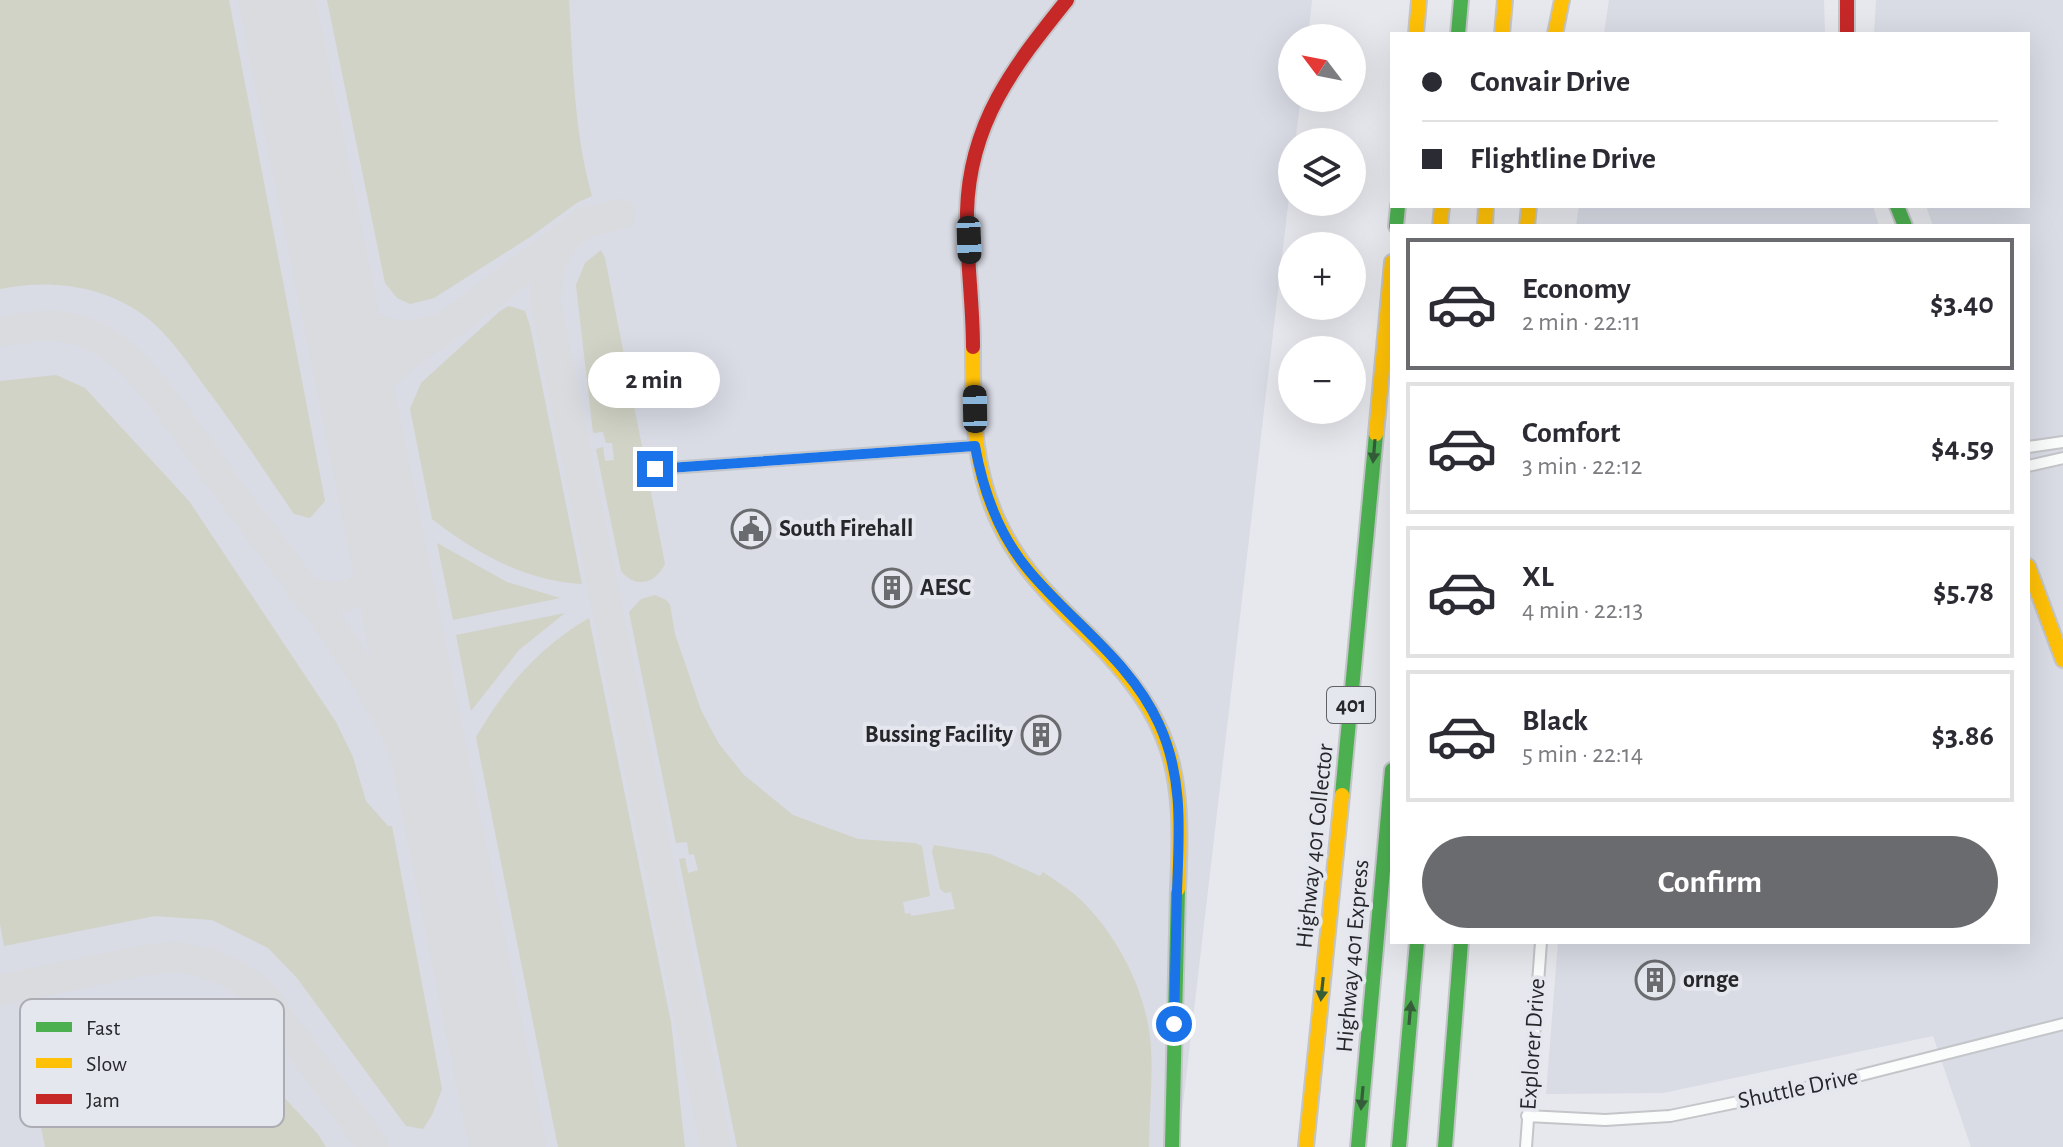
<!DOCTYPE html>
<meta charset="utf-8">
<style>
body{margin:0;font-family:"Alegreya Sans",sans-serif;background:#f2f2f3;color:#2b2b33;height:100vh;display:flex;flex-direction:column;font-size:30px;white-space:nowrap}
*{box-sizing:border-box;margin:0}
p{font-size:26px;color:#7c7c81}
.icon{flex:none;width:44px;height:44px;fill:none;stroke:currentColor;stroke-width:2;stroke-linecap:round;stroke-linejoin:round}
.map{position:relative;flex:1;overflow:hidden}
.drawer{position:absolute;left:1390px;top:224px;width:640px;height:720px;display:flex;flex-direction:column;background:#fff;border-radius:0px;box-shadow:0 8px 32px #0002}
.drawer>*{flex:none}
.hud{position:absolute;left:1390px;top:32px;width:640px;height:176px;border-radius:0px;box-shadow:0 8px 32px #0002;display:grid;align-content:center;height:176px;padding:0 32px;background:#fff}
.needle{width:52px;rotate:302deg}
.fabs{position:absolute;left:1278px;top:24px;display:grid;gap:16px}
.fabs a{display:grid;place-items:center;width:88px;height:88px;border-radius:50%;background:#fff;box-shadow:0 8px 32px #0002;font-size:40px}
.end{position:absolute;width:36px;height:36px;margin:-18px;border:10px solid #1a73e8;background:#fff;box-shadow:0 0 0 4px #fff}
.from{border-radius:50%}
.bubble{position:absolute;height:56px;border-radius:28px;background:#fff;box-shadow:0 8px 32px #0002;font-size:26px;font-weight:700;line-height:56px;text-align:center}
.car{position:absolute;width:24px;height:48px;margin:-24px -12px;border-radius:10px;box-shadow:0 0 6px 2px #0007;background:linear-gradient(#222 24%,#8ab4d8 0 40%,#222 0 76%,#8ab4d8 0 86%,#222 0)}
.hud b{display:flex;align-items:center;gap:28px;height:76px;font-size:30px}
.hud b+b{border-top:2px solid #e1e1e2}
.hud i{width:20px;height:20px;background:#2b2b33}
ul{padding:14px 0 0;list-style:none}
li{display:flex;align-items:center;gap:24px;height:132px;margin:0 16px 12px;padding:0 16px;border:4px solid #e1e1e2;border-radius:0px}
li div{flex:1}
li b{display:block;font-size:30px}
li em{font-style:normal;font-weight:700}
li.active{border-color:#6a6b6e}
li>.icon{width:72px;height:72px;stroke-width:1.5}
.cta{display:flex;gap:16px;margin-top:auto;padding:16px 32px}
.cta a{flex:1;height:92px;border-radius:48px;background:#6a6b6e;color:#fff;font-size:32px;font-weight:700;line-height:92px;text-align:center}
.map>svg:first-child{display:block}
</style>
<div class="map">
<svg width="2063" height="1147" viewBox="0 0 2063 1147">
<rect width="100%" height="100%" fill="#e7e8ed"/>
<!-- built -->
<path fill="#d9dbe5" d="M0,0H1312L1308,38H1292V98H1301L1295,142H1292V171L1178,1147H0Z
M1609,0H1824L1825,34H1604Z
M1876,0H2063V1147H1971L1933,1036L1663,1093L1546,1094L1558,942H2028V226H1933L1926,206H2028V34H1874Z
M1579,206H1873L1879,226H1576Z"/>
<!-- green -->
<path fill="#d0d3c5" d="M0,0H229L325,501L310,518L294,514C266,473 239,432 209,392C190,367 172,337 146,317C104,285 50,279 0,289Z
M327,0H569C573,65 574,132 592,196L578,202L530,237L434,298L410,304L397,298L385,283Z
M601,250L605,258L665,564C655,584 636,589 621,571L596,449L603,447L605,461L614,460L612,443H606L603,432L593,433L576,285L585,263Z
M509,306L525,311L530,326L582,584C525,581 476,553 432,519L410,409L421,383L500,311Z
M56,375L85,388L189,501L336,722L353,757L366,801L388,826H392L442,1089L432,1115L423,1129L406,1126L297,978L268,948L212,920L155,916L4,946L0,924V381Z
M437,543L507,582L560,598L453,620Z
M655,595L666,600L670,605L675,634L701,710L719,744L744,775L793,815L858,839L915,843L922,846L930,896L903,902L905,914L910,913L911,916L955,909L951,892L945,893L940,889L932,851L934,845L990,854L1040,876L1043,872C1053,879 1064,886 1073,893C1113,927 1144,985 1150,1037C1154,1072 1149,1111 1149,1147H737L679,859L685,858L688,873L698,870L694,854L689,855L687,842L676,843L629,612L641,599Z
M565,613L519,650L471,711L456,635Z
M589,618L671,1022L685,1147H558L476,737C505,687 539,647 589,618Z
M163,1009L192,1013L216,1024L317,1133L326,1147H45L21,1029Z"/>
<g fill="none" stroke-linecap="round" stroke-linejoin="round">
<!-- taxiway -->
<path stroke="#dadbde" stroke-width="30" d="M314,177L336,283C353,335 401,344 446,327C426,342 400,357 383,377C350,418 378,491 387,539
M568,234L549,264L545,300L716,1147
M446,327L584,223L620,214
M0,332C39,325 63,320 100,339C143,362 186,431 215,471C275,553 349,641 395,730C415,770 431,812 448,853
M300,587C351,613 372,587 385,539
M0,990L145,960L176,957L208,963L237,976L263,996L374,1147
M500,1091L511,1147
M486,1147L488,1046"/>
<!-- runway -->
<path stroke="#dadbde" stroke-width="76" d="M277,0L508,1147"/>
<!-- street casing -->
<g stroke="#c4c5c9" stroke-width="14">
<path id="street" d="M2028,447L2063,442
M2028,466L2063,458
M655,469L975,446
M1527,1116L1605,1120L1670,1116L1830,1083L2063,1024
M1526,1147L1541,942"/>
</g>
<!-- fast casing -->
<g stroke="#c4c5c9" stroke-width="18">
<path id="fast" d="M1458,34L1461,0
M1897,206L1905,226
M1396,226L1398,206
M1342,795L1376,434
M1172,1147L1178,889
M1358,1147L1392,770
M1399,1147L1417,942
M1445,1147L1461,942"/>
</g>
<!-- slow casing -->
<g stroke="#c4c5c9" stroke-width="18">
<path id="slow" d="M1416,34L1419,0
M1502,34L1505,0
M1555,34L1562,0
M1440,226L1442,206
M1485,226L1486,206
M1527,226L1529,206
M973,347C973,410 972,468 1000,525C1020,567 1054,601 1087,633C1175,721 1184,769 1178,889
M1376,434L1392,262
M2028,566L2063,660
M1306,1147L1342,795"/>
</g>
<!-- jam casing -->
<g stroke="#c4c5c9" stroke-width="18">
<path id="jam" d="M1847,0V34
M973,347C973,302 966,257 967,212C969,123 1014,66 1067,0"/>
</g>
<!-- street -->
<use href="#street" stroke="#fbfcfc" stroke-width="10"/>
<!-- fast -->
<use href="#fast" stroke="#4caf50" stroke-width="14"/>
<!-- slow -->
<use href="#slow" stroke="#ffc107" stroke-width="14"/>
<!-- jam -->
<use href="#jam" stroke="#c62828" stroke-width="14"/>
</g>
<!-- one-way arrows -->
<defs><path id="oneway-solid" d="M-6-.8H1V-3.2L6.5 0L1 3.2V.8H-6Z" transform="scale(2)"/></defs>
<g fill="#355d39">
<use href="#oneway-solid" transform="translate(1374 451) rotate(95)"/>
<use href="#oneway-solid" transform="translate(1322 989) rotate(96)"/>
<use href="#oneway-solid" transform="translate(1410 1013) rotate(-85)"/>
<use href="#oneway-solid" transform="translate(1362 1098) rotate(95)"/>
</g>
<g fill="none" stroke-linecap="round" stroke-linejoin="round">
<!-- route -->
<path stroke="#1a73e8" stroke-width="10" d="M655,469L975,446C983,491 1000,537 1030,572C1073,623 1131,662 1159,724C1184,778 1179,834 1177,891C1176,935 1175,980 1174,1024"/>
</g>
<!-- icons -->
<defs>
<g id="civic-ring" transform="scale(2)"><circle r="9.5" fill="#e5e7ef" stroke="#6a6b6e" stroke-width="1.5"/><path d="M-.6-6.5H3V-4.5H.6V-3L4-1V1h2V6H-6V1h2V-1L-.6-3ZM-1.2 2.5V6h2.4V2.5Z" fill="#6a6b6e"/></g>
<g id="building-ring" transform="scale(2)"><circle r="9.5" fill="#e5e7ef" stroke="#6a6b6e" stroke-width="1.5"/><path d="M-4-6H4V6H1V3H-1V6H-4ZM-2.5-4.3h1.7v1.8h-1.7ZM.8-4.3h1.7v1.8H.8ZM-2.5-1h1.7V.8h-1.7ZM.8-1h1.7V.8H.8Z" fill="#6a6b6e"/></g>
</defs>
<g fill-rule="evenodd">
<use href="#civic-ring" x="751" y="529"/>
<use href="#building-ring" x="892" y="588"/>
<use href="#building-ring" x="1041" y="735"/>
<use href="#building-ring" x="1655" y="980"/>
</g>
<g text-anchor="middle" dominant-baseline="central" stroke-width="8" stroke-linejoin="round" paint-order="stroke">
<!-- shield labels -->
<rect fill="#e5e7ef" stroke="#5f6165" stroke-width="2" x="1327" y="687" width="48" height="36" rx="6"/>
<g font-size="22" font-weight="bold" fill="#26272a">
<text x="1351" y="705">401</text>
</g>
<!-- poi labels -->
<g font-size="24" font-weight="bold" fill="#26272a" stroke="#e5e7ef" text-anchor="start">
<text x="779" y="529">South Firehall</text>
<text x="920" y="588">AESC</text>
<text x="1013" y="735" text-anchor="end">Bussing Facility</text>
<text x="1683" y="980">ornge</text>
</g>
<!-- street labels -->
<g font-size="24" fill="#26272a" stroke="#e5e7ef">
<text transform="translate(1315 846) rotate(-84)">Highway 401 Collector</text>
<text transform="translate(1353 956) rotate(-85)">Highway 401 Express</text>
<text transform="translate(1533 1044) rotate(-86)">Explorer Drive</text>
<text transform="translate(1798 1089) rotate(-12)">Shuttle Drive</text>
</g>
</g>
<!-- legend -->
<rect x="20" y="999" width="264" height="128" rx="12" fill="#e5e7ef" stroke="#acadb4" stroke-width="2"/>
<rect x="36" y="1022" width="36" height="10" fill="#4caf50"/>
<rect x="36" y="1058" width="36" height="10" fill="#ffc107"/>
<rect x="36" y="1094" width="36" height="10" fill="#c62828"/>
<g font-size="22" fill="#26272a">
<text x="86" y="1035">Fast</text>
<text x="86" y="1071">Slow</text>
<text x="86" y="1107">Jam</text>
</g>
</svg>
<div class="fabs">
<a><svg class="needle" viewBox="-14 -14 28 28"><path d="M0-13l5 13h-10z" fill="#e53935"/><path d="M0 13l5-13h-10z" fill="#7c7c81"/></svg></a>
<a><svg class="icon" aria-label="layers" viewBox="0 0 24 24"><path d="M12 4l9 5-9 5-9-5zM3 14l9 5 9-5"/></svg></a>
<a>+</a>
<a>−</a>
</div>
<i class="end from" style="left:1174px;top:1024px"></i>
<i class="end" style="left:655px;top:469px"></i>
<div class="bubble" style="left:588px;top:352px;width:132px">2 min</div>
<i class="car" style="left:969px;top:240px;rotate:178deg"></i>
<i class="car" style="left:975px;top:409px;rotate:359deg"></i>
<div class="hud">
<b><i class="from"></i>Convair Drive</b>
<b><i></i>Flightline Drive</b>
</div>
<section class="drawer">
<ul>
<li class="active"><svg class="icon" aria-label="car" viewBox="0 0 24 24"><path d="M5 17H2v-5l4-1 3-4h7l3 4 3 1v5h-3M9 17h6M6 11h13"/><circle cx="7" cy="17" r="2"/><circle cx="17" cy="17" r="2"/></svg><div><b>Economy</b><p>2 min · 22:11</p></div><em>$3.40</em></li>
<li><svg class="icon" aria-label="car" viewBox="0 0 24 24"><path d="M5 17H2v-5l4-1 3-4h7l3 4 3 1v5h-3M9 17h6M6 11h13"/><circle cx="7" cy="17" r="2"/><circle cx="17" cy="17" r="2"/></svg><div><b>Comfort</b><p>3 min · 22:12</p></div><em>$4.59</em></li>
<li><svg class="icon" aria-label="car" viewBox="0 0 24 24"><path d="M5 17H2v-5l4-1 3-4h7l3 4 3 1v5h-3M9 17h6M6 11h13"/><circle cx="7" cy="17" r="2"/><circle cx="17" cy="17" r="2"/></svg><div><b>XL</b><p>4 min · 22:13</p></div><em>$5.78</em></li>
<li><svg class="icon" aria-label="car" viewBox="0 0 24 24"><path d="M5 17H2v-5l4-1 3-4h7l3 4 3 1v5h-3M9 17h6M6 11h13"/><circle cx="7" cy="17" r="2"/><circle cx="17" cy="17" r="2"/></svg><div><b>Black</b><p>5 min · 22:14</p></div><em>$3.86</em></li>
</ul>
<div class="cta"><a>Confirm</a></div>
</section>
</div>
